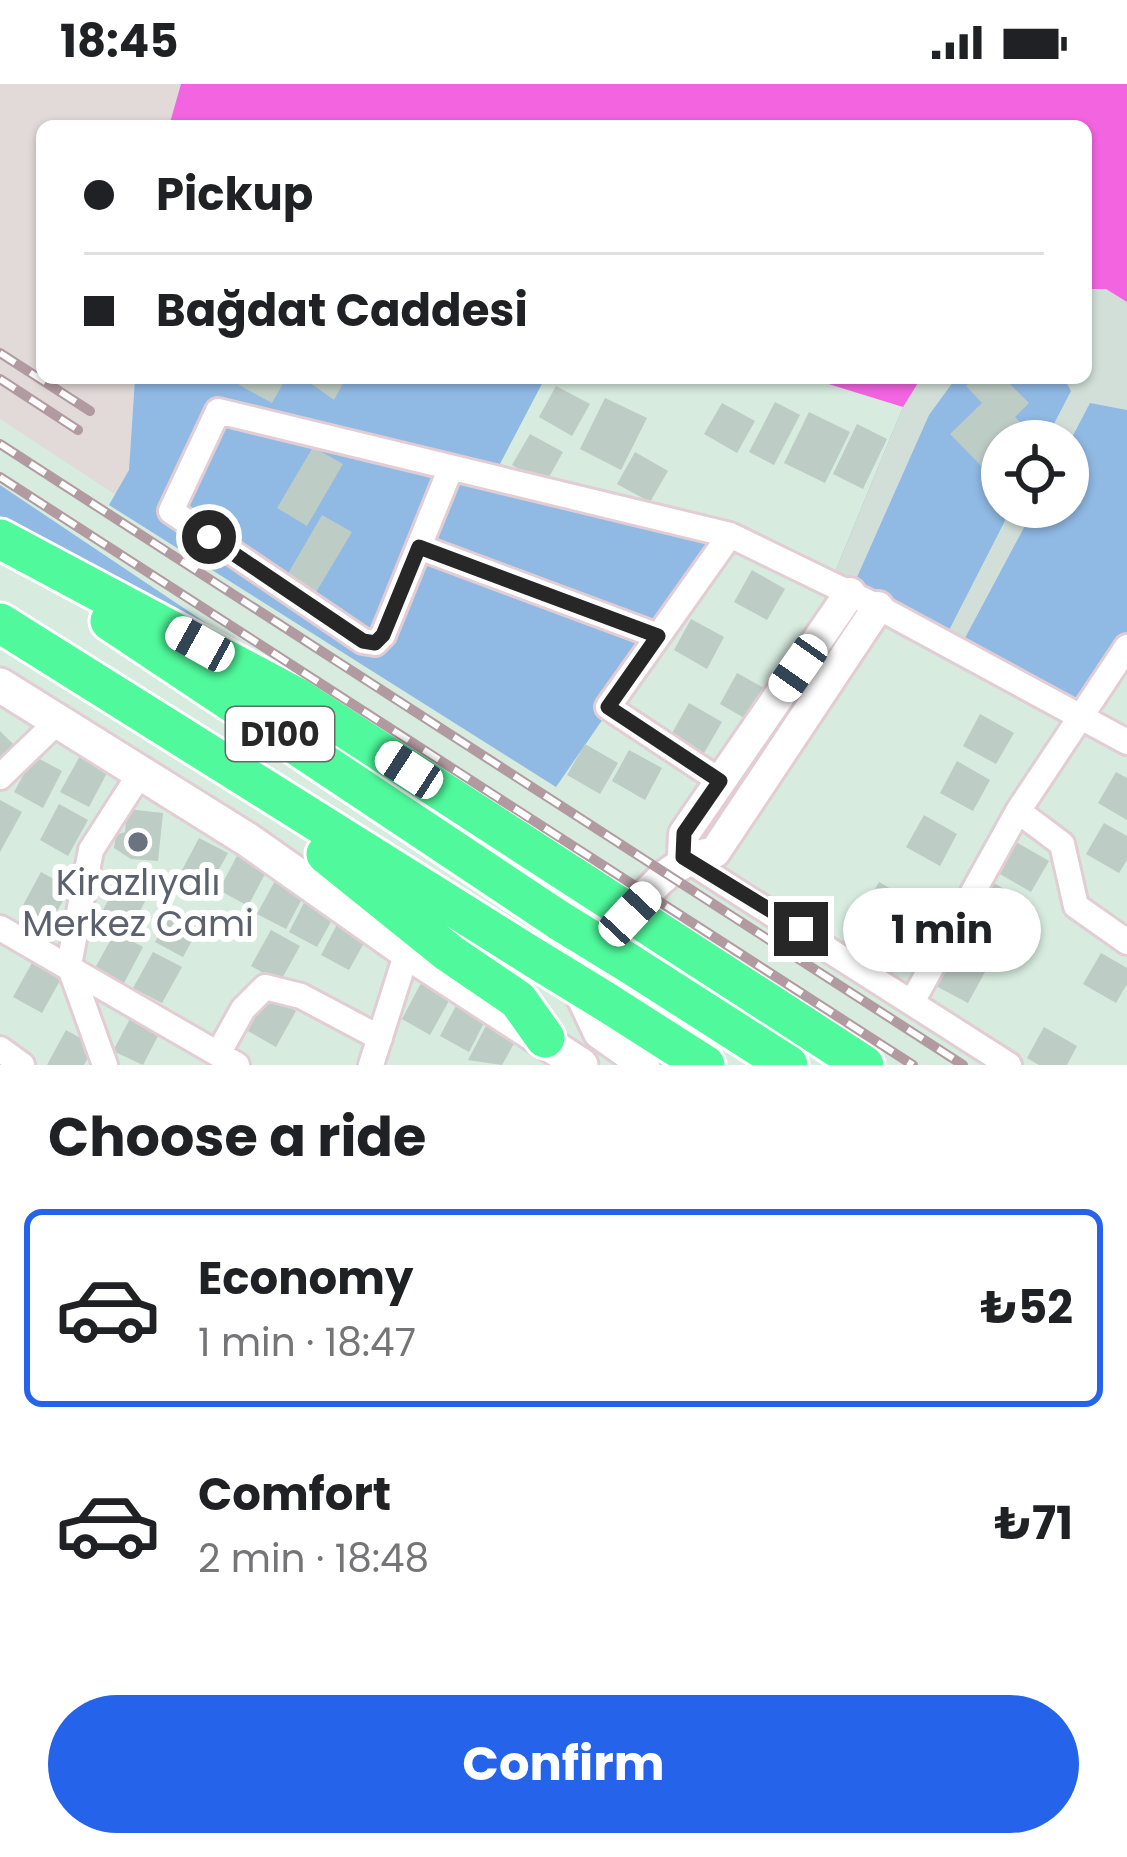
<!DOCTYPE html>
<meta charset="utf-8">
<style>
body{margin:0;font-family:Poppins,sans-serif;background:#f6f6f6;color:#202124;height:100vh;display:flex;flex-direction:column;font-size:45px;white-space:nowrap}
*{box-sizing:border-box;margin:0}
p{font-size:39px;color:#757577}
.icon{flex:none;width:66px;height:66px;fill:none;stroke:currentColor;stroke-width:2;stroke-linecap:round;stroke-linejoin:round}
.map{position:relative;height:981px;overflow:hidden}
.sheet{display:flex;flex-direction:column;background:#fff;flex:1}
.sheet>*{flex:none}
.banner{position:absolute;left:36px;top:36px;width:1056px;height:264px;border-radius:18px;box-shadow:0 3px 9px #0004;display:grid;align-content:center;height:264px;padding:0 48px;background:#fff}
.controls{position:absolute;left:981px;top:336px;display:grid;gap:24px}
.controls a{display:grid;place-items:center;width:108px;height:108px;border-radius:50%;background:#fff;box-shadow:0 3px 9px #0004;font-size:60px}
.end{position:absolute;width:54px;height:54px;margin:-27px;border:15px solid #272727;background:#fff;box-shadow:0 0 0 6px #fff}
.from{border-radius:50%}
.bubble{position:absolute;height:84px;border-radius:42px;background:#fff;box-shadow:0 3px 9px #0004;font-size:39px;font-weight:700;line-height:84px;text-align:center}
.car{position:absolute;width:36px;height:72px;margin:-36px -18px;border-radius:15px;box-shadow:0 0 9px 3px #0007;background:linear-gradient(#fff 24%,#345 0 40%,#fff 0 76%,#345 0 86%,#fff 0)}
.banner b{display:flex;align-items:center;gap:42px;height:114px;font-size:45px}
.banner b+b{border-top:3px solid #e0e0e0}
.banner i{width:30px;height:30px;background:#202124}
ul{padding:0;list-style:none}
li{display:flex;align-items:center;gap:36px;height:198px;margin:0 24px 18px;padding:0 24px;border:6px solid transparent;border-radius:18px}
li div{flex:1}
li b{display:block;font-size:45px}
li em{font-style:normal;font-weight:700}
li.active{border-color:#2563eb}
li>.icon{width:108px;height:108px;stroke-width:1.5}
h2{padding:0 48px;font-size:54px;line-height:144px}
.button{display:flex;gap:24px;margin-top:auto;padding:24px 48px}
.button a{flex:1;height:138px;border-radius:72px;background:#2563eb;color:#fff;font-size:48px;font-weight:700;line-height:138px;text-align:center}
.status{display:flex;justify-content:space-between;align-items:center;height:84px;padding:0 60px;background:#fff;direction:ltr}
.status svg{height:33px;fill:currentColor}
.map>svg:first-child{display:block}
</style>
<div class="status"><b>18:45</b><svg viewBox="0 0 49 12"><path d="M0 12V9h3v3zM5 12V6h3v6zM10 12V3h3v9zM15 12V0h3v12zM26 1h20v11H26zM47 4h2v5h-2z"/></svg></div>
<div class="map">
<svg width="1127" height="981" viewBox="0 0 1127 981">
<rect width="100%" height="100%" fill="#d7ebdf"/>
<!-- industrial -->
<path fill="#e2dad9" d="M0,0H181L169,42H42V294H135L129,387L116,411L0,335Z"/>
<!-- green -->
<path fill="#90b9e4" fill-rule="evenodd" d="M1086,205L1127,218V563L1081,634L830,500L903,323L921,294H1086ZM1002,357H1068V423H1002Z
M135,294H545L492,395L730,451L556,703L109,421L129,386Z
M0,401L306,606L0,442Z
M841,554L714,755L700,759V746L828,557Z"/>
<!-- plaza -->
<path fill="#d2dfd8" d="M1086,205H1106L1127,218V326L1090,319L1068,361L1045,357L1071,307L1064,294H1086Z
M921,294H956L929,331L850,509L830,500L903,323Z
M1012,423H1035L957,569L942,560Z"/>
<!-- water -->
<path fill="#f364e1" d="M181,0H1127V218L1106,205H1086V42H169Z
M809,294H921L903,323Z"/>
<!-- building -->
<path fill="#bdccc4" d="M243,294H286L272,319L239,301Z
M303,294H346L334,316Z
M974,294H1004L1029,319L1015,333L1034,352L1002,357V384L992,393L950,350L982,319L966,302Z
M556,302L590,320L572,352L539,333Z
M605,314L647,334L621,386L580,365Z
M775,318L800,331L774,381L749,368Z
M722,319L755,337L737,369L704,350Z
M809,328L850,348L825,399L784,379Z
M857,340L887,355L863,405L833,390Z
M530,350L563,368L545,400L512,381Z
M313,363L343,380L307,442L277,424Z
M635,368L668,387L650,418L617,400Z
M322,431L352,448L315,510L286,493Z
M752,486L785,505L767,536L734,518Z
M691,535L724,553L707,585L674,566Z
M737,589L771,608L753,639L720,620Z
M689,619L722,638L704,669L671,651Z
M980,630L1014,649L996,680L963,662Z
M0,647L19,666L0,685Z
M585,660L618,679L600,710L567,691Z
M629,666L662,684L645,716L612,697Z
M34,672L62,687L43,724L14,708Z
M80,672L108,687L89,723L60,708Z
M957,677L990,696L973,727L940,709Z
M1116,688L1127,694V736L1098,719Z
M0,716L22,728L0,768Z
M59,720L88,736L68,772L40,756Z
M127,725L163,729L158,777L131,775L114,764L116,751L125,748Z
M924,731L957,750L940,782L906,763Z
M1104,739L1127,752V776L1119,789L1086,770Z
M199,754L228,769L208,805L180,790Z
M1016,758L1049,777L1031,808L998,789Z
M238,770L267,786L248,822L219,806Z
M41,788L70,804L50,840L21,825Z
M122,790L151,806L132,842L103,826Z
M277,793L305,809L286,845L257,830Z
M879,798L912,817L894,848L861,829Z
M992,798L1025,817L1007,848L974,829Z
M308,811L337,827L317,863L289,848Z
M174,822L203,837L183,873L155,858Z
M340,835L369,850L349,886L321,871Z
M973,835L1006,854L989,885L956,866Z
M271,846L300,862L280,898L251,882Z
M115,848L143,863L124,899L95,884Z
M153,868L182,883L162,919L133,904Z
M1101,869L1127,884V900L1116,919L1083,900Z
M952,870L985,888L968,919L934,901Z
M33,877L62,893L42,929L13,913Z
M421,899L450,915L430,951L402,935Z
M267,911L296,927L276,963L248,947Z
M459,916L488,931L469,968L440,952Z
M132,931L161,946L143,981L113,967Z
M487,940L516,956L502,981L468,976Z
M1044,943L1077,962L1067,981H1039L1027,974Z
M66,946L94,962L84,981H47Z"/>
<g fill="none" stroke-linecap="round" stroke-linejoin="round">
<!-- minor casing -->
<g stroke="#e1cdd3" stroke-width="30">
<path id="minor" d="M450,386L383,551L375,559L363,557L171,427L218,327L730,451L878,523L1127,658
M419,463L658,552
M0,693L57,638
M720,697L608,623L730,451
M1018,727L1062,760L1076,822L1127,858
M683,773L1009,981
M0,844L237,981
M912,918L1018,727L1127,563
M0,965L22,981
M218,970L243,925L265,903L301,912L380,954
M105,981L69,881L91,766L141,688
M371,981L407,868"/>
</g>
<!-- tertiary casing -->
<g stroke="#e1cdd3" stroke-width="36">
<path id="tertiary" d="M683,773L684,750L850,509
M644,981L599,949L583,915C614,858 646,780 715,768L878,523"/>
</g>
<!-- secondary casing -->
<g stroke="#e1cdd3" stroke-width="39">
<path id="secondary" d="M0,601L248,756L407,868L581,981"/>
</g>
<!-- trunk casing -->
<g stroke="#fff" stroke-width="45">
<path id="trunk" d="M0,455L298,614L864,981
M110,537L560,837
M0,539L536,875
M326,770L449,869L518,916L545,954
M627,878L788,981
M603,916L705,981"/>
</g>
<!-- minor -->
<use href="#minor" stroke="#fff" stroke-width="24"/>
<!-- tertiary -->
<use href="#tertiary" stroke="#fff" stroke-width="30"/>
<!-- secondary -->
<use href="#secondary" stroke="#fff" stroke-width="33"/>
<!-- trunk -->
<use href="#trunk" stroke="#50fa9c" stroke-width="39"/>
<!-- rail casing -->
<g stroke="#b29aa1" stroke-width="10">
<path id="rail" d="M0,269L90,327
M0,295L78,346
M0,360L963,981
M0,393L913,981"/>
</g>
<!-- rail -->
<use href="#rail" stroke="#fff" stroke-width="6" stroke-dasharray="18" stroke-linecap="butt"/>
<!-- trunk-bridge casing -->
<g stroke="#fff" stroke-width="45" stroke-linecap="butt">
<path id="trunk-bridge" d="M560,837L627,878
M536,875L603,916"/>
</g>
<!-- trunk-bridge -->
<use href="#trunk-bridge" stroke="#50fa9c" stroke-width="39"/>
</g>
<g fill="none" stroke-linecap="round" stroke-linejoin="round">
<!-- route -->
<path stroke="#272727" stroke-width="15" d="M209,453L363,557L375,559L383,551L419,463L658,552L608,623L720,697L684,749L683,773L801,845"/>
</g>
<!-- markers -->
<circle fill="#6b7280" stroke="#fff" stroke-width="4.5" cx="138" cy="758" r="12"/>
<g text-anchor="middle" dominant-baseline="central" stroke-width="12" stroke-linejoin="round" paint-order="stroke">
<!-- shield labels -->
<rect fill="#fff" stroke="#686868" stroke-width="3" x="226" y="623" width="108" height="54" rx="9"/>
<g font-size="33" font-weight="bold" fill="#272727">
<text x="280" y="650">D100</text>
</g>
<!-- worship labels -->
<g font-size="36" fill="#5b616d" stroke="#fff">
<text x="138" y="798">Kirazlıyalı<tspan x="138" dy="41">Merkez Cami</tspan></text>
</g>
</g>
</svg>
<div class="controls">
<a><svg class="icon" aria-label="locate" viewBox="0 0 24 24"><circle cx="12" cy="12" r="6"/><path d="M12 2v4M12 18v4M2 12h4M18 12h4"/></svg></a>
</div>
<i class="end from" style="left:209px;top:453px"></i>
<i class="end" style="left:801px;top:845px"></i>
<div class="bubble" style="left:843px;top:804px;width:198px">1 min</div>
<i class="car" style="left:200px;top:560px;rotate:299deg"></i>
<i class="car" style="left:798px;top:584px;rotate:215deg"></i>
<i class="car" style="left:409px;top:686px;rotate:303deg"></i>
<i class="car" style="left:630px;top:830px;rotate:43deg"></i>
<div class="banner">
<b><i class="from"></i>Pickup</b>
<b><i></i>Bağdat Caddesi</b>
</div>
</div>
<section class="sheet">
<h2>Choose a ride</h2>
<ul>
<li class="active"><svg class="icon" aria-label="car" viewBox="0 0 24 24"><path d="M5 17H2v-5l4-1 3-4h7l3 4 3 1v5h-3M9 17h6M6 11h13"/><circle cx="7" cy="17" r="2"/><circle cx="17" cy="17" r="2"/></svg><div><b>Economy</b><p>1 min · 18:47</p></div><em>₺52</em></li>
<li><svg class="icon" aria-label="car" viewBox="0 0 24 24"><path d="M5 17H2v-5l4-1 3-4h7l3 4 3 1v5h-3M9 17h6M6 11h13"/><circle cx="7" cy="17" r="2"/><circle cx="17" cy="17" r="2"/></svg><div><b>Comfort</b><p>2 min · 18:48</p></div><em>₺71</em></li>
</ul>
<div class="button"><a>Confirm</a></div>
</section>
